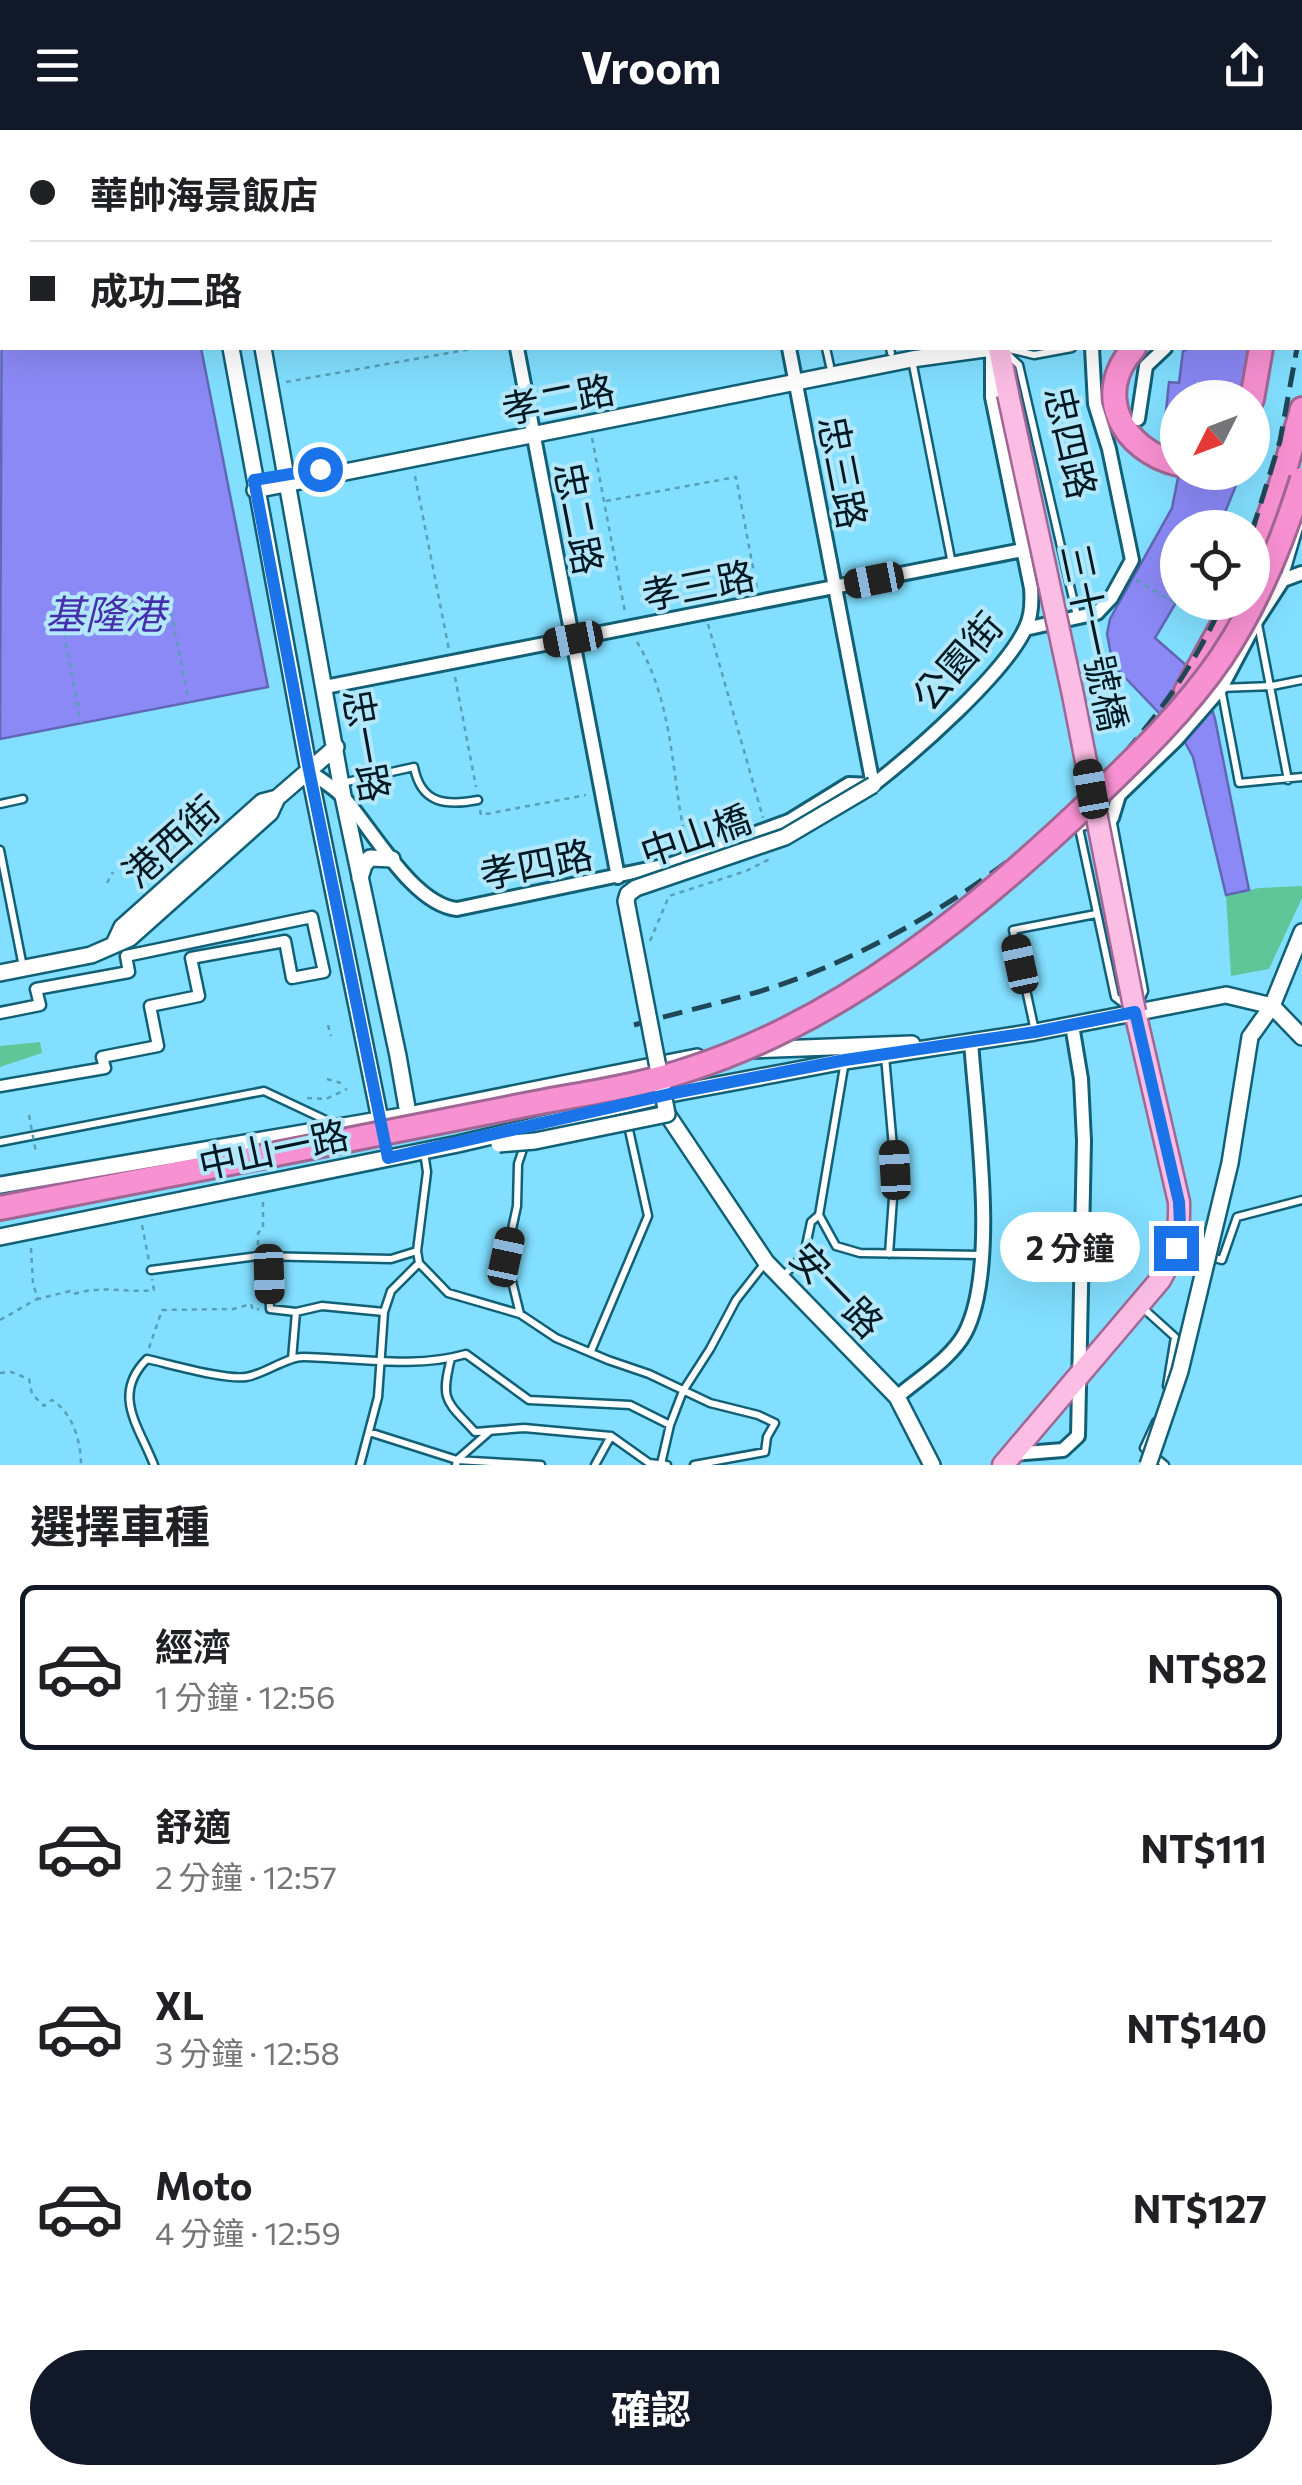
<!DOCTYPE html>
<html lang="zh-TW">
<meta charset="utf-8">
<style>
body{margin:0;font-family:Commissioner,"Noto Sans TC",sans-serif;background:#f2f2f2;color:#202124;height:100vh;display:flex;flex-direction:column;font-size:38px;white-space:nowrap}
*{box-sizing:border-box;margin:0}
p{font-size:32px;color:#757577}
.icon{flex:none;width:55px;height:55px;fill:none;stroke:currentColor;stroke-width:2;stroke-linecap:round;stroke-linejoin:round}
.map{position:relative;height:1335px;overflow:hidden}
.panel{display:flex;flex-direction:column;background:#fff;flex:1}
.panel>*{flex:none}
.hud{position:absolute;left:0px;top:0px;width:1302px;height:220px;box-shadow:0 10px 40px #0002;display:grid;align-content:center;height:220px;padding:0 30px;background:#fff}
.needle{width:65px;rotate:228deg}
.buttons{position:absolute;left:1160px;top:250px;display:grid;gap:20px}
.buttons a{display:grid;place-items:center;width:110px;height:110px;border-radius:50%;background:#fff;box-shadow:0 10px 40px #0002;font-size:50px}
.end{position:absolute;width:45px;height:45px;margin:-22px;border:12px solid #1a73e8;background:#fff;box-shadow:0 0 0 5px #fff}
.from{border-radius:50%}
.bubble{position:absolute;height:70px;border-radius:35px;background:#fff;box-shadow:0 10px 40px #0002;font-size:32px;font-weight:700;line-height:70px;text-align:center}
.car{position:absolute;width:30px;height:60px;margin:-30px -15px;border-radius:12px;box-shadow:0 0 8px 2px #0007;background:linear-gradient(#222 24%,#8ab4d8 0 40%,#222 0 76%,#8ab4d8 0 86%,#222 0)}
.hud b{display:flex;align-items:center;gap:35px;height:95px;font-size:38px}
.hud b+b{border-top:2px solid #e0e0e0}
.hud i{width:25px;height:25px;background:#202124}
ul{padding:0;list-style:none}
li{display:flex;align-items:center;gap:30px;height:165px;margin:0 20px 15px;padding:0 10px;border:5px solid transparent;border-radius:15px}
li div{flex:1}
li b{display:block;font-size:38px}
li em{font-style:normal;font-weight:700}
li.active{border-color:#111827}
li>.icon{width:90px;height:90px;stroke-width:1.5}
h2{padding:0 30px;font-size:45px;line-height:120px}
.cta{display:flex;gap:20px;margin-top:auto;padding:20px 30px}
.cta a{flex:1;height:115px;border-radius:60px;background:#111827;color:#fff;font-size:40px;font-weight:700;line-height:115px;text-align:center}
header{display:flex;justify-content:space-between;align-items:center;height:130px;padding:0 30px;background:#111827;color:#fff;font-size:45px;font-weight:700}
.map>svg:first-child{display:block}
</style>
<header><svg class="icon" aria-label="menu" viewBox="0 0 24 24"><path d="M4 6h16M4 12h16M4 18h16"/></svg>Vroom<svg class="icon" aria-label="share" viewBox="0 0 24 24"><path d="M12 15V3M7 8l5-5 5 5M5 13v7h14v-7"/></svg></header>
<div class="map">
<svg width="1302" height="1335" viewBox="0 0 1302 1335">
<rect width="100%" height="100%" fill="#82dfff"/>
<!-- green -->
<path fill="#5fc698" d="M1302,756V768L1269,839L1231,846L1226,765L1259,758Z
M40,912L42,923L0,937V916Z"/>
<!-- water -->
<path fill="#8b89f6" stroke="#6167b6" stroke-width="2.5" d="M746,0H1172L1175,2H733Z
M2,109V218H201L268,557L0,609Z
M1190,218H1270L1268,250L1253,311L1252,268H1178L1177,323L1163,310L1169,252L1179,253L1183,221Z
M1179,343H1241L1219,397L1178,398L1177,471L1155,508L1203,550L1215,589L1249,760L1226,765L1193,627L1182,607L1113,535L1107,504L1110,489L1172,378Z"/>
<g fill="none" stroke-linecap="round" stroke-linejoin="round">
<!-- service casing -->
<g stroke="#116076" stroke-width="11">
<path id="service" d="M826,218L830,236
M890,218L891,223
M1005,218L1034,225L1072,218
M1008,225L1019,235L1077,486
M912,230L952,434
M1284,449L1302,388
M1258,494L1288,650
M1302,550L1272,556L1221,558L1239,653L1302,647
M342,653L414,637C421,674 446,676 478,670
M0,674L23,669
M1112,688L1144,861L1135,882L1115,867L1079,698Z
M0,720L23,837
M1035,901L1013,800L1096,784
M885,926L895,1040L889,1124
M0,1012L264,961L332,993
M524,1016L518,1034L517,1076L506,1127L520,1184L556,1208L608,1230L649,1244L710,1273L758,1285L775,1293L767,1307L765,1322L694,1335
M819,1085L836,1116L860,1123L981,1125
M1177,1118L1222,1130L1237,1087L1302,1070
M417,1121L427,1042L424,1022
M268,1128L270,1179L296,1182L292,1229
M151,1140L258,1126L391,1129L417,1121L419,1133
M782,1147L804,1125L811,1092L819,1085L845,931
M1144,1179L1175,1207L1167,1256
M296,1182L322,1176L384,1182
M591,1221L648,1086L627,991
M451,1228C440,1272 446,1270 475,1302L524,1298L611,1306
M1156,1292L1144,1318L1165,1335
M369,1302L457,1330L541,1335
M661,1334L670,1295L683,1261L710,1219L736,1170L765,1133
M154,1335C139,1296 111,1265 147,1229C170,1234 224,1250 246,1247C265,1244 286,1227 303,1227C356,1228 415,1239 466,1224L529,1270L630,1275L670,1295
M360,1335L378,1267L384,1182L391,1161L419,1133L448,1163L520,1184
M456,1335L457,1330L490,1301
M595,1335L611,1306L649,1333L667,1335"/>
</g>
<!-- pedestrian casing -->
<g stroke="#116076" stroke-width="15">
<path id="pedestrian" d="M0,883L40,875L36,859L129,842L126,826L312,787L324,842L292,848L285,811L191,828L199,866L150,876L158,916L102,927L105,938L0,956"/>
</g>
<!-- minor casing -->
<g stroke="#116076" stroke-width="18">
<path id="minor" d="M475,0L476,2
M746,0V2
M502,2L515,0
M705,2L718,0
M517,218L618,747
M789,218L873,655
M1138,289L1146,236L1165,218
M1025,499L1097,483L1111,468L1132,430L1109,319L1095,274L1092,218
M325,557L1023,420
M309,641C321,650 336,658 346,670C373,701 414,775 457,779L672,734L789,691L849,654L873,655
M873,655C914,623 1006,543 1026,497C1032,485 1032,471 1031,458L992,267V226
M1112,688L1119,665L1176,610L1221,558L1257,490L1283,450L1302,443
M897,1267C919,1248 951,1229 965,1203C999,1138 976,987 971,911
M1013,1324L1063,1320L1078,1306L1084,1011L1081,949L1072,895"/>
</g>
<!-- tertiary casing -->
<g stroke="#116076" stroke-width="20">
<path id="tertiary" d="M183,0L187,2
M205,0L206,2
M0,15L2,14
M231,218L309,641L382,999
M263,218L343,666L398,926L410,995
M255,360L912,229L992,218
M360,748L364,735L370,728L392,729
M115,812L122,797L262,672L277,668
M0,843L91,825L130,808L270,683L277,668L336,617
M1250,907L1272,876L1302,802
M750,920L912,914
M667,984L766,1132L897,1267L932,1335
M0,1055L408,985L697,927
M0,1107L458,1014L675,963L845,931L1035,902L1226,865L1272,876L1302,907"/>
</g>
<!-- primary casing -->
<g stroke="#a16794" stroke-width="25">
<path id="primary" d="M955,0V2
M999,218L1008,264
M1003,1335L1160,1150C1175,1124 1180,1101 1179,1072L1135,882"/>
</g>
<!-- motorway casing -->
<g stroke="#a16794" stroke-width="28">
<path id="motorway" d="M131,0L135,2
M1122,0L1127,2
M1153,0L1157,2
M595,2L609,0
M643,2L657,0
M1300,130L1302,131
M1300,148H1302
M1300,172H1302
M1134,218C1092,264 1122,320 1178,334
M1252,269L1261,218
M1252,432L1281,354L1302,279
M1186,561L1235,472
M0,1078L261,1027"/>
</g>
<!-- path -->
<path stroke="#589fb7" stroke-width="2.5" stroke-dasharray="5 5" stroke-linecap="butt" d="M0,93L2,92
M286,252L477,218
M592,308L625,482
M415,346L449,520
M606,371L736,347L757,459
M1136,450L1179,475L1187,472
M169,472L189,572
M62,493L81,593
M708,494L763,688
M637,512C674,573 671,645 686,712
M455,547L476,657
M347,575V577
M480,680L481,685L586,665
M107,753L113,742
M328,895L331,906
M327,949L341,953
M307,968L326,969L347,959
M142,1095L149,1131
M258,1115V1103L263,1098V1071
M31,1118L33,1154L38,1169L70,1161L74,1164C101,1155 126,1163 154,1160L152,1149
M0,1190L37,1169
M149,1218L162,1180L233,1179L251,1174L253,1180L259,1179
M0,1243L11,1242L29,1249L32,1264L44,1276L52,1270C73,1283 81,1312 81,1335"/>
<!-- service -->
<use href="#service" stroke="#fff" stroke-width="6"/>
<!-- pedestrian -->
<use href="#pedestrian" stroke="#fff" stroke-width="10"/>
<!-- minor -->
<use href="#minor" stroke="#fff" stroke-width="12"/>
<!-- tertiary -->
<use href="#tertiary" stroke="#fff" stroke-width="15"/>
<!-- primary -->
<use href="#primary" stroke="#fbbde4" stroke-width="20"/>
<!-- motorway -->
<use href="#motorway" stroke="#f891d2" stroke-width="22"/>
<!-- rail -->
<path stroke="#1f4756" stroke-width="5" stroke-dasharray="20 10" stroke-linecap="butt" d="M1270,0L1271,2
M1287,0V2
M1300,83L1302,94
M1300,196L1302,173
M1252,402L1280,311L1297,218
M634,895C690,879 747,868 802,847C972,781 1148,642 1223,472"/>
<!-- tertiary-bridge casing -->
<g stroke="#116076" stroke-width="20" stroke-linecap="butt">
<path id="tertiary-bridge" d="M499,1014L535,1011L667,984L626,771L628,764L636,758L785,707L873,655
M1148,1335L1180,1241L1230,1033L1250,907"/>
</g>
<!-- primary-bridge casing -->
<g stroke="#a16794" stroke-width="25" stroke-linecap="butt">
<path id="primary-bridge" d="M1008,264L1073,565L1135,882"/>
</g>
<!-- motorway-bridge casing -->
<g stroke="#a16794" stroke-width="28" stroke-linecap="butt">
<path id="motorway-bridge" d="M261,1027C352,1009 444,991 535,973C587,963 640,956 690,939C845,889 979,778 1095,667C1140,624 1186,579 1221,528C1258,473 1282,412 1302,349"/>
</g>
<!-- path-bridge -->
<path stroke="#589fb7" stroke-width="2.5" stroke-dasharray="5 5" stroke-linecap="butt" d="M650,811L669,766L746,741L770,729
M29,985L36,1023"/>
<!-- tertiary-bridge -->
<use href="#tertiary-bridge" stroke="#fff" stroke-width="15"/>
<!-- primary-bridge -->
<use href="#primary-bridge" stroke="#fbbde4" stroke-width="20"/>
<!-- motorway-bridge -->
<use href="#motorway-bridge" stroke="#f891d2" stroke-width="22"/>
</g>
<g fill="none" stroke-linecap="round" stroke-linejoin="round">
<!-- route -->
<path stroke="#1a73e8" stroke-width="12" d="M320,339L254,350L309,640L388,1028L674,963L845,930L1035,902L1135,882L1179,1072L1180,1095L1176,1118"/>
</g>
<g text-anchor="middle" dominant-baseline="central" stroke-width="8" stroke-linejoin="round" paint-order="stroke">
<!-- street labels -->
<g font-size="38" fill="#001821" stroke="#b3e7fa">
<text transform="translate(558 268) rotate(-11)">孝二路</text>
<text transform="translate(1072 312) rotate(77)">忠四路</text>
<text transform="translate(844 342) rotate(79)">忠三路</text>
<text transform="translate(580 388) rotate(79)">忠二路</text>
<text transform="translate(698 454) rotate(-11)">孝三路</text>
<text transform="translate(1096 507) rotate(78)">三十一號橋</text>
<text transform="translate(956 530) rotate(-49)">公園街</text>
<text transform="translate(368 615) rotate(80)">忠一路</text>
<text transform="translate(695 704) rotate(-19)">中山橋</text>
<text transform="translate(170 710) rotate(-42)">港西街</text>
<text transform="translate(536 733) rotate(-11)">孝四路</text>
<text transform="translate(273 1018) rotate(-12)">中山一路</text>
<text transform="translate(838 1159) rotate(46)">安一路</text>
</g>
<!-- water labels -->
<g font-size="40" font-style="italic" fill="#4430ad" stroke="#b3e7fa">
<text x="105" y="482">基隆港</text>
</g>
</g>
</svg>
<div class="buttons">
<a><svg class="needle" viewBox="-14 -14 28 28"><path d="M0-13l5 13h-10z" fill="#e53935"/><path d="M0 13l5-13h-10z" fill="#757577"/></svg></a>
<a><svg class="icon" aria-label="locate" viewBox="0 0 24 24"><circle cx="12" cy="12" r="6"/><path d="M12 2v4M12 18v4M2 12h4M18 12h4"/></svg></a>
</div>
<i class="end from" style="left:320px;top:339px"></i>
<i class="end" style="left:1176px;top:1118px"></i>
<div class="bubble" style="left:1000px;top:1082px;width:140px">2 分鐘</div>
<i class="car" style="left:874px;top:450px;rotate:259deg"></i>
<i class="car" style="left:573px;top:509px;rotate:259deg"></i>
<i class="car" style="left:1091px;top:659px;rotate:350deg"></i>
<i class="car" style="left:1020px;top:834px;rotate:348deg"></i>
<i class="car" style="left:895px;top:1040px;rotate:357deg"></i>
<i class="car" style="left:506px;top:1127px;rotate:12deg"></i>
<i class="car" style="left:269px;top:1144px;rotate:178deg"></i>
<div class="hud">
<b><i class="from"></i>華帥海景飯店</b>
<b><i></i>成功二路</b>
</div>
</div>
<section class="panel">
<h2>選擇車種</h2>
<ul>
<li class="active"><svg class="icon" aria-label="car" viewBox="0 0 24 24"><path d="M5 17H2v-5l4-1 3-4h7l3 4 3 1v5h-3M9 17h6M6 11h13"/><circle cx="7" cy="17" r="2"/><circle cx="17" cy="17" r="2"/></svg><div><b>經濟</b><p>1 分鐘 · 12:56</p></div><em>NT$82</em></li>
<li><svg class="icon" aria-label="car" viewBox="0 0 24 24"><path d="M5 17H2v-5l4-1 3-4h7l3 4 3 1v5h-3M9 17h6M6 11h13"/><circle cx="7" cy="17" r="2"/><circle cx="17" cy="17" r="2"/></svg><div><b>舒適</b><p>2 分鐘 · 12:57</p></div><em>NT$111</em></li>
<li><svg class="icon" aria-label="car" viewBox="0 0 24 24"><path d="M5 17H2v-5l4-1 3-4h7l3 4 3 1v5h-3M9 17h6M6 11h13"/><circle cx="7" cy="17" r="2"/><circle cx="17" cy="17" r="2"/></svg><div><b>XL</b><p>3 分鐘 · 12:58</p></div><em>NT$140</em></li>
<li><svg class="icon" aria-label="car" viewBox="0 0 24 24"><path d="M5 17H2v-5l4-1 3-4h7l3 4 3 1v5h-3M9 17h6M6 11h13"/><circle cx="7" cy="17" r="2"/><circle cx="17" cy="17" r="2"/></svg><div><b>Moto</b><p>4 分鐘 · 12:59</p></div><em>NT$127</em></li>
</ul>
<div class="cta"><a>確認</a></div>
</section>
